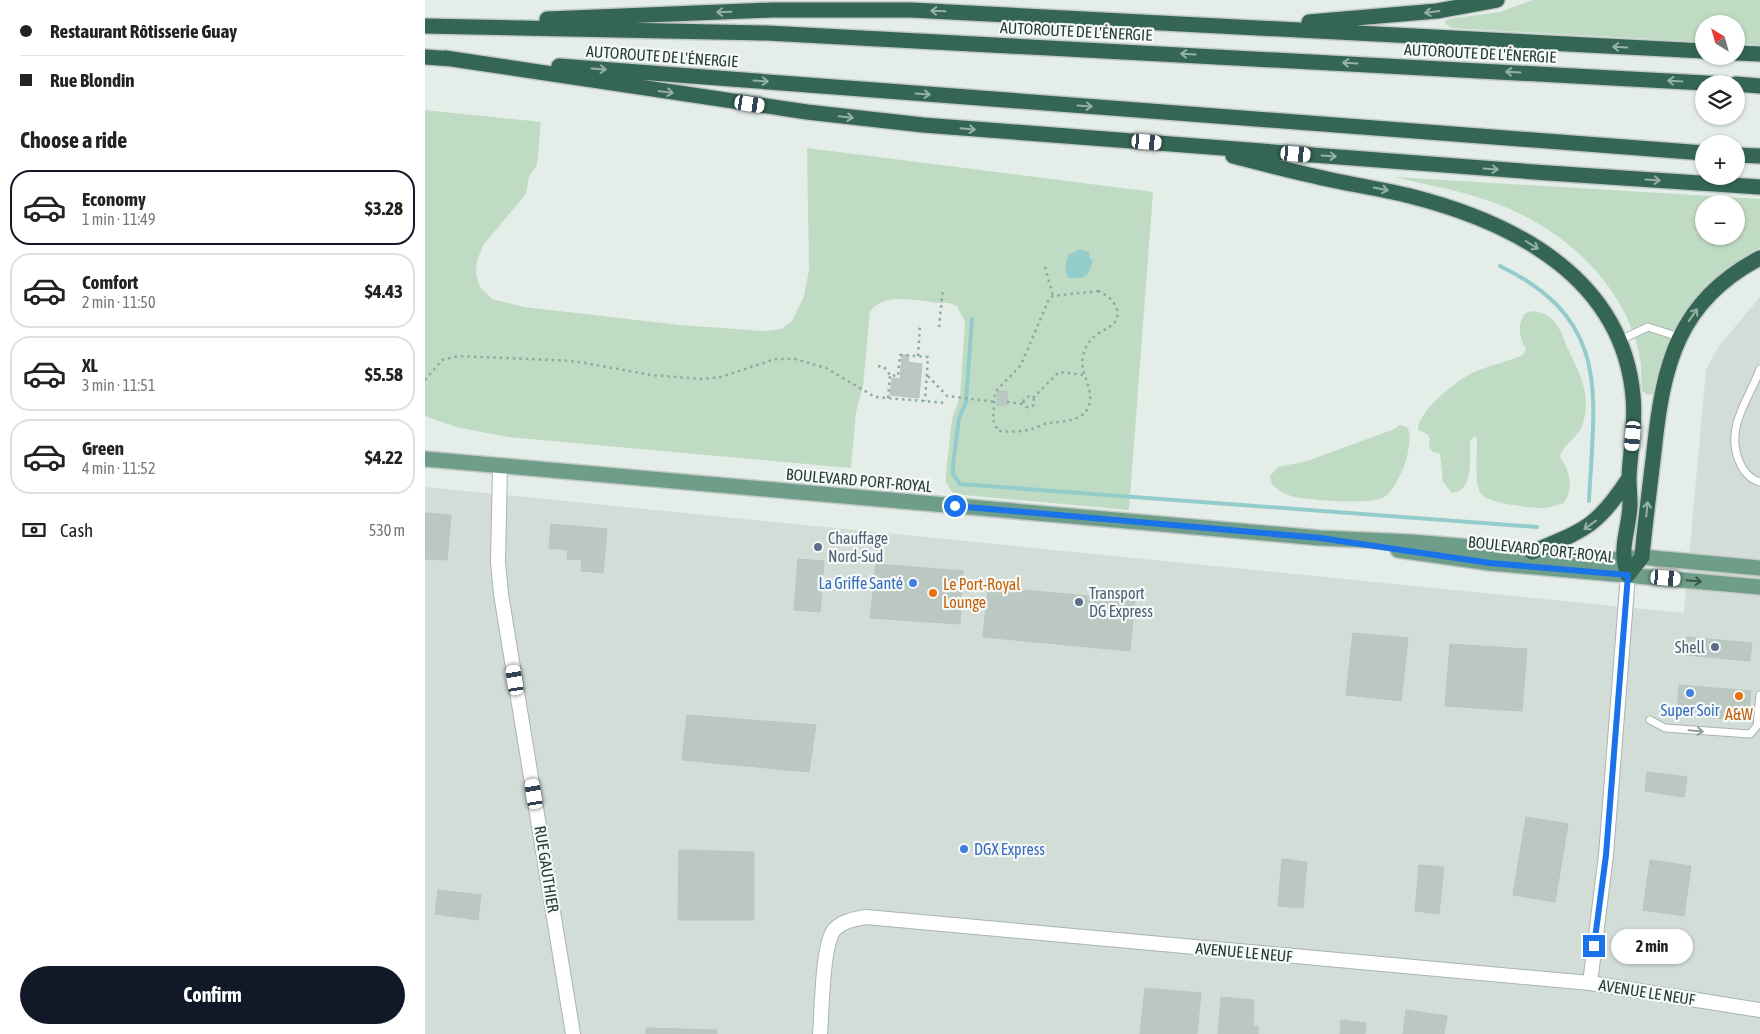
<!DOCTYPE html>
<meta charset="utf-8">
<style>
body{margin:0;font-family:"Asap Condensed",sans-serif;background:#f6f6f6;color:#222;height:100vh;display:flex;flex-direction:column;font-size:19px;white-space:nowrap}
*{box-sizing:border-box;margin:0}
p{font-size:16px;color:#767676}
.icon{flex:none;width:28px;height:28px;fill:none;stroke:currentColor;stroke-width:2;stroke-linecap:round;stroke-linejoin:round}
.map{position:relative;flex:1;overflow:hidden}
.sheet{display:flex;flex-direction:column;background:#fff;width:425px}
.sheet>*{flex:none}
.top-card{display:grid;align-content:center;height:110px;padding:0 20px;background:#fff}
.needle{width:32px;rotate:323deg}
.buttons{position:absolute;left:1270px;top:15px;display:grid;gap:10px}
.buttons a{display:grid;place-items:center;width:50px;height:50px;border-radius:50%;background:#fff;box-shadow:0 1px 4px #0004;font-size:25px}
.end{position:absolute;width:22px;height:22px;margin:-11px;border:6px solid #1a73e8;background:#fff;box-shadow:0 0 0 2px #fff}
.from{border-radius:50%}
.bubble{position:absolute;height:35px;border-radius:18px;background:#fff;box-shadow:0 1px 4px #0004;font-size:16px;font-weight:700;line-height:35px;text-align:center}
.car{position:absolute;width:15px;height:30px;margin:-15px -8px;border-radius:6px;box-shadow:0 0 4px 1px #0007;background:linear-gradient(#fff 24%,#345 0 40%,#fff 0 76%,#345 0 86%,#fff 0)}
.top-card b{display:flex;align-items:center;gap:18px;height:48px;font-size:19px}
.top-card b+b{border-top:1px solid #e0e0e0}
.top-card i{width:12px;height:12px;background:#222}
ul{padding:0;list-style:none}
li{display:flex;align-items:center;gap:15px;height:75px;margin:0 10px 8px;padding:0 10px;border:2px solid #e0e0e0;border-radius:20px}
li div{flex:1}
li b{display:block;font-size:19px}
li em{font-style:normal;font-weight:700}
li.current{border-color:#111827}
li>.icon{width:45px;height:45px;stroke-width:1.5}
h2{padding:0 20px;font-size:22px;line-height:60px}
.pay{display:flex;align-items:center;gap:12px;height:55px;padding:0 20px;font-size:19px}
.pay p{margin-inline-start:auto}
.button{display:flex;gap:10px;margin-top:auto;padding:10px 20px}
.button a{flex:1;height:58px;border-radius:30px;background:#111827;color:#fff;font-size:20px;font-weight:700;line-height:58px;text-align:center}
main{display:flex;flex:1;min-height:0}
.map>svg:first-child{display:block}
</style>
<main>
<section class="sheet">
<div class="top-card">
<b><i class="from"></i>Restaurant Rôtisserie Guay</b>
<b><i></i>Rue Blondin</b>
</div>
<h2>Choose a ride</h2>
<ul>
<li class="current"><svg class="icon" aria-label="car" viewBox="0 0 24 24"><path d="M5 17H2v-5l4-1 3-4h7l3 4 3 1v5h-3M9 17h6M6 11h13"/><circle cx="7" cy="17" r="2"/><circle cx="17" cy="17" r="2"/></svg><div><b>Economy</b><p>1 min · 11:49</p></div><em>$3.28</em></li>
<li><svg class="icon" aria-label="car" viewBox="0 0 24 24"><path d="M5 17H2v-5l4-1 3-4h7l3 4 3 1v5h-3M9 17h6M6 11h13"/><circle cx="7" cy="17" r="2"/><circle cx="17" cy="17" r="2"/></svg><div><b>Comfort</b><p>2 min · 11:50</p></div><em>$4.43</em></li>
<li><svg class="icon" aria-label="car" viewBox="0 0 24 24"><path d="M5 17H2v-5l4-1 3-4h7l3 4 3 1v5h-3M9 17h6M6 11h13"/><circle cx="7" cy="17" r="2"/><circle cx="17" cy="17" r="2"/></svg><div><b>XL</b><p>3 min · 11:51</p></div><em>$5.58</em></li>
<li><svg class="icon" aria-label="car" viewBox="0 0 24 24"><path d="M5 17H2v-5l4-1 3-4h7l3 4 3 1v5h-3M9 17h6M6 11h13"/><circle cx="7" cy="17" r="2"/><circle cx="17" cy="17" r="2"/></svg><div><b>Green</b><p>4 min · 11:52</p></div><em>$4.22</em></li>
</ul>
<div class="pay"><svg class="icon" aria-label="cash" viewBox="0 0 24 24"><path d="M3 7h18v10H3z"/><circle cx="12" cy="12" r="2"/></svg>Cash<p>530 m</p></div>
<div class="button"><a>Confirm</a></div>
</section>
<div class="map">
<svg width="1335" height="1034" viewBox="0 0 1335 1034">
<rect width="100%" height="100%" fill="#e5ede8"/>
<!-- built -->
<path fill="#d3ddd7" d="M1335,297V1034H0V487L1259,613L1281,370L1294,346Z"/>
<!-- green -->
<path fill="#c0dbc3" fill-rule="evenodd" d="M1108,0H1335V45L1311,43V24H1279V42L1026,28L1020,23L1023,19L1075,12Z
M0,110L116,122L112,165L104,177L101,194L59,244L52,260L51,274L55,287L67,299L99,307L255,325L340,331L356,329L367,321L379,296L384,270L382,148L728,192L704,510L528,494L521,482V473L527,419L535,397L540,322L532,306L524,303C499,304 463,289 445,311L438,386L431,412L426,468L83,437L31,427L0,416Z
M969,177L1335,199V248C1310,259 1264,301 1251,325C1240,347 1234,371 1228,394L1223,395L1217,391C1216,378 1217,365 1214,353C1197,277 1129,221 1058,199C1029,189 998,184 969,177ZM1279,204H1311V236H1279Z
M1108,311C1134,315 1135,332 1144,351C1156,376 1166,395 1158,423C1154,438 1139,442 1135,457C1145,470 1149,489 1139,503C1132,505 1124,508 1116,508C1104,508 1062,503 1056,494C1049,484 1052,452 1052,439L1049,436L1045,441C1045,458 1049,491 1027,493L1018,482L1015,454L1008,452L1004,447L1005,439L1002,434L993,430C992,412 1031,381 1047,373C1063,366 1081,362 1098,355L1101,349C1094,337 1092,326 1100,313Z
M975,425L982,427C987,436 984,446 982,457C980,467 969,490 961,496C947,506 887,500 870,497C860,495 853,490 847,484L845,476L853,467L882,461L967,430Z"/>
<!-- water -->
<path fill="#93cccb" d="M656,249L665,253L664,257L668,261L663,274L657,278H643L640,268L643,255Z"/>
<g fill="none" stroke-linecap="round" stroke-linejoin="round">
<!-- stream -->
<path stroke="#93cccb" stroke-width="4" d="M1075,266C1188,321 1169,395 1164,501
M547,319L541,402L534,418L528,465V474L535,484L1112,527"/>
</g>
<!-- building -->
<path fill="#bbc7c1" stroke="#b8c6be" d="M477,355H484L483,362L497,364L494,398L465,395L467,378L475,379Z
M573,391H583L582,406L572,405Z
M0,513L26,515L22,560L0,559Z
M126,524L182,529L178,573L156,571L157,560L142,559L143,550L124,548Z
M373,559L399,561L395,612L369,610Z
M451,564L538,571L535,624L445,618Z
M563,587L710,600L705,651L558,637Z
M928,633L983,638L976,701L921,695Z
M1261,637L1327,643L1325,661L1260,655Z
M1025,644L1102,649L1097,711L1020,706Z
M1254,685L1326,691L1323,721L1252,715Z
M262,715L391,725L384,772L257,760Z
M1222,772L1262,777L1259,797L1220,791Z
M1101,817L1143,824L1130,902L1088,895Z
M254,850L329,852V920H253Z
M857,859L882,862L878,908L853,906Z
M1225,860L1266,866L1259,916L1218,910Z
M994,865L1019,867L1014,914L990,911Z
M13,890L56,895L53,920L10,914Z
M720,988L776,993L772,1034H715Z
M796,997L829,1000L828,1026H833V1034H793Z
M981,1010L1022,1016L1019,1034H978Z
M916,1020L941,1023L940,1034H915Z
M221,1028L292,1030V1034H221Z"/>
<g fill="none" stroke-linecap="round" stroke-linejoin="round">
<!-- service casing -->
<g stroke="#a8b5ae" stroke-width="9">
<path id="service" d="M1195,340L1223,327L1254,337
M1335,369C1324,400 1300,426 1314,461C1318,471 1324,479 1335,482
M1225,720L1240,728L1325,734L1332,726L1335,695"/>
</g>
<!-- minor casing -->
<g stroke="#a8b5ae" stroke-width="16">
<path id="minor" d="M75,466L73,562L76,594L148,1034
M1165,983L1181,855L1203,575
M395,1034C397,1012 397,946 409,930C417,921 430,919 441,917L1165,983L1335,1010"/>
</g>
<!-- primary casing -->
<g stroke="#c2c9c6" stroke-width="18">
<path id="primary" d="M0,459L895,538L987,542L1197,560L1217,557L1335,568
M973,550L1065,563L1335,587"/>
</g>
<!-- motorway casing -->
<g stroke="#c2c9c6" stroke-width="18">
<path id="motorway" d="M122,19L347,10H486L1279,51
M884,22L1012,11L1072,0
M0,26L342,33L1299,84
M1311,53L1335,54
M0,57L28,59
M20,58L382,112L498,125L1123,173L1335,187
M134,66L1279,153
M1311,84L1335,86
M1311,155L1335,156
M808,156C835,163 862,170 889,176C921,184 953,188 985,196C1088,222 1197,277 1208,396C1211,424 1205,451 1204,478C1204,487 1205,496 1205,505C1204,531 1193,549 1203,575
M1107,552C1160,530 1172,527 1204,478
M1203,575L1217,557C1220,522 1225,487 1229,451C1238,366 1252,301 1335,258"/>
</g>
<!-- path -->
<path stroke="#89ad9c" stroke-width="2.5" stroke-dasharray="2.5 4" stroke-linecap="butt" d="M620,267L628,296
M673,291C684,295 697,308 691,320C685,332 664,330 658,356C654,370 667,386 665,401C662,421 641,421 625,423C619,423 613,427 607,429C597,432 584,432 573,431L568,420L570,392L596,365L624,299L628,296Z
M514,327L518,288
M493,356L495,325
M453,366L459,367L465,375
M503,376L522,396L572,402
M0,380L17,360L34,356L149,361L226,375L277,379L296,377L350,359H370L401,368L450,397L522,403
M598.5 402a5.5 5.5 0 1 1 11 0a5.5 5.5 0 1 1-11 0Z
M463,398L465,375L473,376L475,355H477L503,357L500,401
M608,398L634,372L661,375
M582,402L598,404"/>
<!-- service -->
<use href="#service" stroke="#fff" stroke-width="7"/>
<!-- minor -->
<use href="#minor" stroke="#fff" stroke-width="14"/>
<!-- primary -->
<use href="#primary" stroke="#6e9e89" stroke-width="15"/>
<!-- motorway -->
<use href="#motorway" stroke="#356654" stroke-width="15"/>
</g>
<!-- one-way arrows -->
<defs><path id="oneway-shaft" d="M-6 0H5M1.5-3L5.5 0L1.5 3" fill="none" stroke-width="1.6" stroke-linecap="round" stroke-linejoin="round" transform="scale(1.25)"/></defs>
<g stroke="#95b0a6">
<use href="#oneway-shaft" transform="translate(513 11) rotate(-178)"/>
<use href="#oneway-shaft" transform="translate(299 12) rotate(178)"/>
<use href="#oneway-shaft" transform="translate(1007 12) rotate(173)"/>
<use href="#oneway-shaft" transform="translate(1195 47) rotate(-177)"/>
<use href="#oneway-shaft" transform="translate(763 54) rotate(-177)"/>
<use href="#oneway-shaft" transform="translate(925 63) rotate(-177)"/>
<use href="#oneway-shaft" transform="translate(174 69) rotate(4)"/>
<use href="#oneway-shaft" transform="translate(1088 72) rotate(-177)"/>
<use href="#oneway-shaft" transform="translate(336 81) rotate(4)"/>
<use href="#oneway-shaft" transform="translate(1250 81) rotate(-177)"/>
<use href="#oneway-shaft" transform="translate(241 92) rotate(8)"/>
<use href="#oneway-shaft" transform="translate(498 94) rotate(4)"/>
<use href="#oneway-shaft" transform="translate(660 106) rotate(4)"/>
<use href="#oneway-shaft" transform="translate(421 117) rotate(6)"/>
<use href="#oneway-shaft" transform="translate(543 129) rotate(5)"/>
<use href="#oneway-shaft" transform="translate(904 156) rotate(4)"/>
<use href="#oneway-shaft" transform="translate(1066 169) rotate(4)"/>
<use href="#oneway-shaft" transform="translate(1228 180) rotate(4)"/>
<use href="#oneway-shaft" transform="translate(956 189) rotate(12)"/>
<use href="#oneway-shaft" transform="translate(1107 245) rotate(32)"/>
<use href="#oneway-shaft" transform="translate(1268 315) rotate(-55)"/>
<use href="#oneway-shaft" transform="translate(1222 509) rotate(-84)"/>
<use href="#oneway-shaft" transform="translate(1165 525) rotate(144)"/>
</g>
<use stroke="#385548" href="#oneway-shaft" transform="translate(1269 581) rotate(5)"/>
<use stroke="#929e99" href="#oneway-shaft" transform="translate(1271 731) rotate(5)"/>
<g fill="none" stroke-linecap="round" stroke-linejoin="round">
<!-- route -->
<path stroke="#1a73e8" stroke-width="6" d="M530,506L895,538L1065,563L1203,575L1181,855L1169,946"/>
</g>
<!-- markers -->
<g fill="#5c6f8a" stroke="#f5f9f7" stroke-width="2">
<circle cx="393" cy="547" r="5"/>
<circle cx="654" cy="602" r="5"/>
<circle cx="1290" cy="647" r="5"/>
</g>
<g fill="#3f7fe0" stroke="#f5f9f7" stroke-width="2">
<circle cx="488" cy="583" r="5"/>
<circle cx="1265" cy="693" r="5"/>
<circle cx="539" cy="849" r="5"/>
</g>
<g fill="#e8710a" stroke="#f5f9f7" stroke-width="2">
<circle cx="508" cy="593" r="5"/>
<circle cx="1314" cy="696" r="5"/>
</g>
<g text-anchor="middle" dominant-baseline="central" stroke-width="4.5" stroke-linejoin="round" paint-order="stroke">
<!-- street labels -->
<g font-size="16" fill="#263d33" stroke="#f5f9f7">
<text transform="translate(651 31) rotate(3)">AUTOROUTE DE L'ÉNERGIE</text>
<text transform="translate(1055 53) rotate(3)">AUTOROUTE DE L'ÉNERGIE</text>
<text transform="translate(237 56) rotate(4)">AUTOROUTE DE L'ÉNERGIE</text>
<text transform="translate(434 480) rotate(5)">BOULEVARD PORT-ROYAL</text>
<text transform="translate(1116 549) rotate(6)">BOULEVARD PORT-ROYAL</text>
<text transform="translate(122 869) rotate(81)">RUE GAUTHIER</text>
<text transform="translate(819 952) rotate(5)">AVENUE LE NEUF</text>
<text transform="translate(1222 992) rotate(9)">AVENUE LE NEUF</text>
</g>
<!-- service labels -->
<g font-size="16" fill="#4e5e75" stroke="#f5f9f7" text-anchor="start">
<text x="403" y="538">Chauffage<tspan x="403" dy="18">Nord-Sud</tspan></text>
<text x="664" y="593">Transport<tspan x="664" dy="18">DG Express</tspan></text>
<text x="1280" y="647" text-anchor="end">Shell</text>
</g>
<!-- shop labels -->
<g font-size="16" fill="#366cbe" stroke="#f5f9f7" text-anchor="end">
<text x="478" y="583">La Griffe Santé</text>
<text x="1265" y="710" text-anchor="middle">Super Soir</text>
<text x="549" y="849" text-anchor="start">DGX Express</text>
</g>
<!-- food labels -->
<g font-size="16" fill="#c56008" stroke="#f5f9f7" text-anchor="start">
<text x="518" y="584">Le Port-Royal<tspan x="518" dy="18">Lounge</tspan></text>
<text x="1314" y="714" text-anchor="middle">A&amp;W</text>
</g>
</g>
</svg>
<div class="buttons">
<a><svg class="needle" viewBox="-14 -14 28 28"><path d="M0-13l5 13h-10z" fill="#e53935"/><path d="M0 13l5-13h-10z" fill="#767676"/></svg></a>
<a><svg class="icon" aria-label="layers" viewBox="0 0 24 24"><path d="M12 4l9 5-9 5-9-5zM3 14l9 5 9-5"/></svg></a>
<a>+</a>
<a>−</a>
</div>
<i class="end from" style="left:530px;top:506px"></i>
<i class="end" style="left:1169px;top:946px"></i>
<div class="bubble" style="left:1186px;top:929px;width:82px">2 min</div>
<i class="car" style="left:325px;top:104px;rotate:99deg"></i>
<i class="car" style="left:722px;top:142px;rotate:95deg"></i>
<i class="car" style="left:871px;top:154px;rotate:95deg"></i>
<i class="car" style="left:1208px;top:436px;rotate:185deg"></i>
<i class="car" style="left:1241px;top:578px;rotate:95deg"></i>
<i class="car" style="left:90px;top:680px;rotate:351deg"></i>
<i class="car" style="left:109px;top:794px;rotate:351deg"></i>
</div>
</main>
